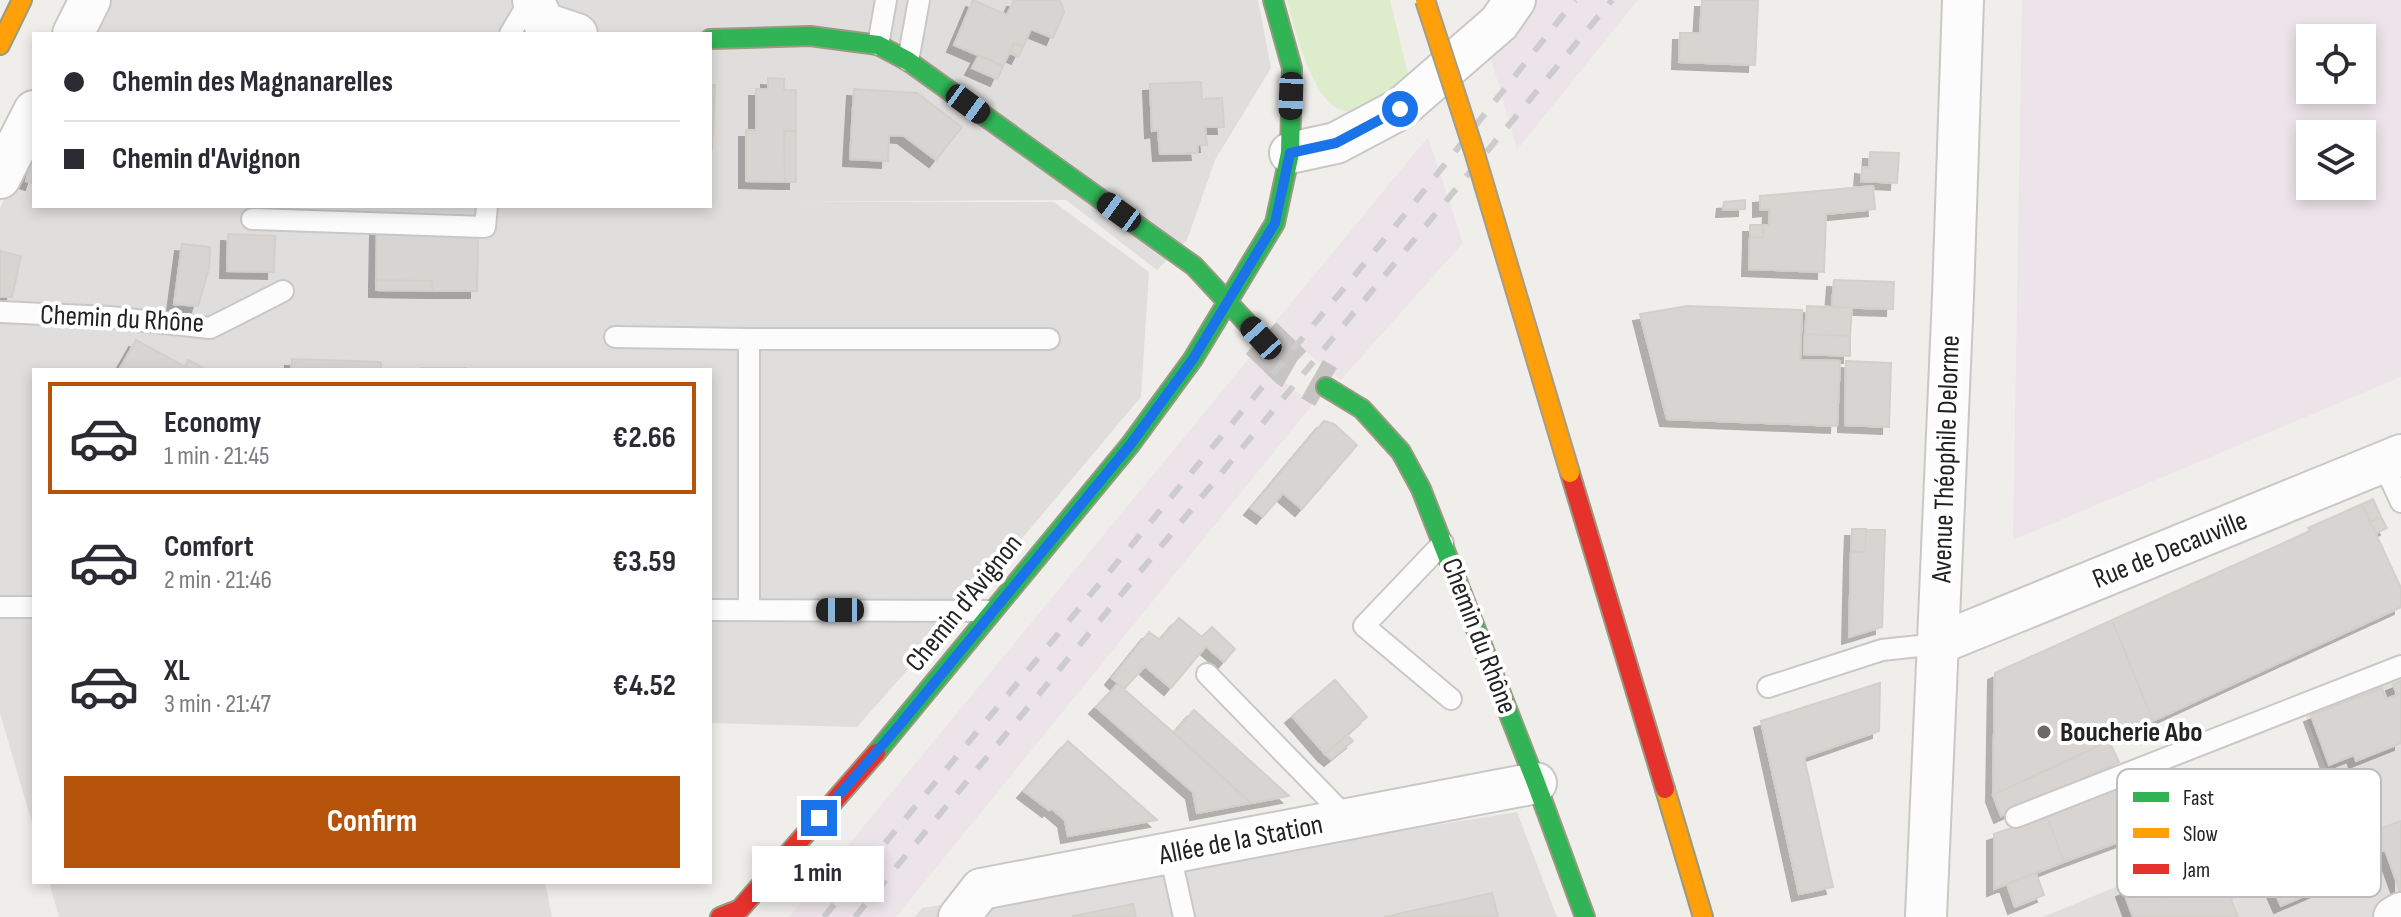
<!DOCTYPE html>
<meta charset="utf-8">
<style>
body{margin:0;font-family:"Sofia Sans Condensed",sans-serif;background:#f7f7f7;color:#2b2b33;height:100vh;display:flex;flex-direction:column;font-size:30px;white-space:nowrap}
*{box-sizing:border-box;margin:0}
p{font-size:26px;color:#7c7c81}
.icon{flex:none;width:44px;height:44px;fill:none;stroke:currentColor;stroke-width:2;stroke-linecap:round;stroke-linejoin:round}
.map{position:relative;flex:1;overflow:hidden}
.drawer{position:absolute;left:32px;top:368px;width:680px;height:516px;display:flex;flex-direction:column;background:#fff;border-radius:0px;box-shadow:0 4px 12px #0003}
.drawer>*{flex:none}
.guide{position:absolute;left:32px;top:32px;width:680px;height:176px;border-radius:0px;box-shadow:0 4px 12px #0003;display:grid;align-content:center;height:176px;padding:0 32px;background:#fff}
.controls{position:absolute;left:2296px;top:24px;display:grid;gap:16px}
.controls a{display:grid;place-items:center;width:80px;height:80px;border-radius:0px;background:#fff;box-shadow:0 4px 12px #0003;font-size:40px}
.end{position:absolute;width:36px;height:36px;margin:-18px;border:10px solid #1a73e8;background:#fff;box-shadow:0 0 0 4px #fff}
.from{border-radius:50%}
.bubble{position:absolute;height:56px;border-radius:0px;background:#fff;box-shadow:0 4px 12px #0003;font-size:26px;font-weight:700;line-height:56px;text-align:center}
.car{position:absolute;width:24px;height:48px;margin:-24px -12px;border-radius:10px;box-shadow:0 0 6px 2px #0007;background:linear-gradient(#222 24%,#8ab4d8 0 40%,#222 0 76%,#8ab4d8 0 86%,#222 0)}
.guide b{display:flex;align-items:center;gap:28px;height:76px;font-size:30px}
.guide b+b{border-top:2px solid #e1e1e2}
.guide i{width:20px;height:20px;background:#2b2b33}
ul{padding:14px 0 0;list-style:none}
li{display:flex;align-items:center;gap:24px;height:112px;margin:0 16px 12px;padding:0 16px;border:4px solid transparent;border-radius:0px}
li div{flex:1}
li b{display:block;font-size:30px}
li em{font-style:normal;font-weight:700}
li.on{border-color:#b45309}
li>.icon{width:72px;height:72px;stroke-width:1.5}
.action{display:flex;gap:16px;margin-top:auto;padding:16px 32px}
.action a{flex:1;height:92px;border-radius:0px;background:#b45309;color:#fff;font-size:32px;font-weight:700;line-height:92px;text-align:center}
.map>svg:first-child{display:block}
</style>
<div class="map">
<svg width="2401" height="917" viewBox="0 0 2401 917">
<defs>
<filter id="shadow"><feDropShadow dx="-7" dy="7" stdDeviation="0" flood-color="#0004"/></filter>
</defs>
<rect width="100%" height="100%" fill="#f0eeeb"/>
<!-- residential -->
<path fill="#dfdedc" d="M106,0H1258L1271,68L1215,160L1187,240L1157,270L1066,200L791,202H1054L1149,272L1141,397L981,587L857,727L710,723V370H34V830L0,713V208L34,139V206H710V34H88Z
M2401,673V917H2043L2337,796L2303,710Z
M1517,812L1557,917H915L922,908Z
M49,882H545L552,917H59Z"/>
<!-- industrial -->
<path fill="#ede4e9" fill-rule="evenodd" d="M1536,0H1638L1517,150L1490,55Z
M2022,0H2401V377L2013,540ZM2362,38V90H2310V38ZM2310,134H2362V186H2310Z
M1428,137L1463,243L1341,380L1273,325Z
M1251,356L1313,404L896,917H789Z"/>
<!-- grass -->
<path fill="#ddeccb" d="M1287,0H1390L1411,86L1365,113C1357,112 1346,112 1339,109C1312,98 1294,27 1287,0Z"/>
<!-- building -->
<path fill="#d7d4d2" stroke="#d3d0cc" stroke-width="2" filter="url(#shadow)" d="M973,0L1007,15L1014,0H1060L1064,12L1053,38L1031,29L1023,47L1014,43L1003,66L954,45Z
M1702,0H1758L1755,65L1679,62L1680,33H1700Z
M1014,43L1023,47L1018,57L1010,53Z
M979,55L1003,66L997,79L972,68Z
M768,78L784,79V90H796V131H784L785,182L746,181V130H756V89H768Z
M1201,82L1202,99L1222,98L1224,127H1205L1207,145H1197L1198,153L1160,154L1158,130L1152,131L1150,84Z
M710,85H715L712,150H710Z
M854,89L917,93L962,127L936,160L904,136L889,135L888,161L850,159Z
M784,131H796V182H785Z
M1870,152L1899,153L1897,183L1861,181L1862,167L1869,168Z
M34,155V177L32,183L26,181Z
M1873,186L1875,209L1826,214L1824,272L1749,269L1750,237L1763,238V225H1769L1770,209L1760,210V196Z
M1745,200V209L1723,210L1724,202Z
M1750,225H1763V238L1750,237Z
M377,228L423,229V236L478,238L477,291H433L432,281L376,280Z
M228,234L275,236L274,272L227,271Z
M182,244L210,247L209,268L198,306L174,304Z
M0,251L21,256L12,297H0Z
M376,280L432,281L433,291L376,290Z
M1834,280L1894,282L1893,309L1832,307Z
M1687,306L1802,310L1800,360L1840,361L1837,426L1667,419L1640,314Z
M1807,306L1852,308L1850,336L1805,334Z
M1805,334L1850,336V356L1804,354Z
M136,340L185,367L188,360L207,370H119Z
M292,359L381,362V370H291Z
M1846,361L1891,363L1889,427L1845,425Z
M421,368H466V370H421Z
M1324,421L1334,424L1357,445L1302,509L1283,493L1263,517L1251,508Z
M2373,499L2381,517L2370,522L2362,504Z
M2362,504L2401,588V607L2153,721L2112,620L2310,531L2308,528Z
M2381,517L2387,528L2376,533L2370,522Z
M1852,529H1866L1865,552H1851Z
M1866,529L1885,530L1882,627L1849,637L1851,552H1865Z
M1179,618L1202,637L1212,627L1235,649L1224,662L1206,646L1171,688L1145,666L1124,689L1112,678L1149,632L1160,640Z
M2112,620L2153,721L1993,795L1995,673Z
M1335,680L1367,717L1325,754L1292,716Z
M2401,681V743L2356,761L2354,755L2329,765L2311,715L2382,688L2386,699L2397,695L2393,684Z
M1880,683L1879,731L1804,757L1833,887L1799,894L1761,721Z
M1118,684L1174,733L1251,803L1197,813L1193,792L1096,707Z
M1194,710L1289,796L1251,803L1174,733Z
M1347,735L1353,741L1331,759L1325,754Z
M1068,741L1157,820L1068,836L1065,820L1051,808L1049,810L1024,791Z
M2109,741L2119,762L2001,816L1993,795Z
M2132,783L2151,830L2064,862L2047,816Z
M2340,798L2357,841L2333,851L2345,878L2281,906L2268,877L2229,895L2238,917H2133L2123,890L2156,876L2165,898L2205,881L2196,859L2263,831L2273,853L2294,844L2284,821Z
M2373,814L2377,830L2401,821V894L2385,850L2363,858L2350,822Z
M2047,816L2064,862L1994,889V834Z
M2036,873L2044,895L2015,907L2007,884Z
M1492,893L1498,917H1384Z
M1133,904L1136,917H1073V916Z"/>
<g fill="none" stroke-linecap="round" stroke-linejoin="round">
<!-- secondary-tunnel -->
<path stroke="#c7c5c3" stroke-width="44" stroke-dasharray="44 22" stroke-linecap="butt" d="M1261,338L1291,367L1326,387"/>
<!-- lane casing -->
<g stroke="#c9c8c7" stroke-width="24">
<path id="lane" d="M510,34L530,0
M878,45L886,0
M908,61L919,0
M252,219L485,227L487,206
M0,312L109,317L210,328L283,291
M615,337L749,339H1049
M2383,463L2401,502
M1443,543L1364,626L1451,699
M1,607H34
M710,610L989,611
M749,610V339
M1207,674L1348,819
M1768,687L1882,650L1938,644
M2016,817L2401,666
M1170,854L1184,917"/>
</g>
<!-- street casing -->
<g stroke="#c9c8c7" stroke-width="44">
<path id="street" d="M533,0L544,23L577,34
M73,34L90,0
M1290,153L1336,143L1400,109L1499,23L1515,0
M0,178L34,111
M1938,644L2401,455
M959,917L981,889L1536,783
M1926,917L1953,296L1963,0
M2394,917L2401,913"/>
</g>
<!-- fast casing -->
<g stroke="#999a82" stroke-width="22">
<path id="fast" d="M710,39L810,36L878,45L908,61L1194,266L1261,338
M1326,387L1362,409L1401,452L1421,489L1536,783L1585,917
M876,753L1130,445L1193,359L1275,223L1290,153L1292,68L1273,0"/>
</g>
<!-- slow casing -->
<g stroke="#999a82" stroke-width="22">
<path id="slow" d="M0,45L22,0
M1665,789L1703,917"/>
</g>
<!-- jam casing -->
<g stroke="#999a82" stroke-width="22">
<path id="jam" d="M1570,473L1665,789
M720,917L740,909L876,753"/>
</g>
<!-- lane -->
<use href="#lane" stroke="#fdfcfc" stroke-width="20"/>
<!-- street -->
<use href="#street" stroke="#fdfcfc" stroke-width="40"/>
<!-- fast -->
<use href="#fast" stroke="#30b455" stroke-width="18"/>
<!-- slow -->
<use href="#slow" stroke="#ff9f0a" stroke-width="18"/>
<!-- jam -->
<use href="#jam" stroke="#e5322d" stroke-width="18"/>
<!-- rail -->
<path stroke="#ccc" stroke-width="6" stroke-dasharray="16 16" stroke-linecap="butt" d="M824,917L1411,207L1575,0
M855,917L1612,0"/>
<!-- slow-bridge casing -->
<g stroke="#a79c86" stroke-width="22" stroke-linecap="butt">
<path id="slow-bridge" d="M1425,0L1474,151L1570,473"/>
</g>
<!-- slow-bridge -->
<use href="#slow-bridge" stroke="#ff9f0a" stroke-width="18"/>
</g>
<g fill="none" stroke-linecap="round" stroke-linejoin="round">
<!-- route -->
<path stroke="#1a73e8" stroke-width="10" d="M819,818L898,727L1130,445L1193,359L1275,223L1290,153L1336,143L1400,109"/>
</g>
<!-- markers -->
<circle fill="#6a6968" stroke="#fff" stroke-width="3" cx="2044" cy="732" r="8"/>
<g text-anchor="middle" dominant-baseline="central" stroke-width="8" stroke-linejoin="round" paint-order="stroke">
<!-- street labels -->
<g font-size="28" fill="#222" stroke="#fff">
<text transform="translate(122 319) rotate(3)">Chemin du Rhône</text>
<text transform="translate(1946 459) rotate(-88)">Avenue Théophile Delorme</text>
<text transform="translate(2170 550) rotate(-22)">Rue de Decauville</text>
<text transform="translate(964 603) rotate(-51)">Chemin d'Avignon</text>
<text transform="translate(1479 636) rotate(69)">Chemin du Rhône</text>
<text transform="translate(1241 840) rotate(-11)">Allée de la Station</text>
</g>
<!-- poi labels -->
<g font-size="28" font-weight="bold" fill="#222" stroke="#fff" text-anchor="start">
<text x="2060" y="732">Boucherie Abo</text>
</g>
</g>
<!-- legend -->
<rect x="2117" y="769" width="264" height="128" rx="12" fill="#fff" stroke="#bdbdbd" stroke-width="2"/>
<rect x="2133" y="792" width="36" height="10" fill="#30b455"/>
<rect x="2133" y="828" width="36" height="10" fill="#ff9f0a"/>
<rect x="2133" y="864" width="36" height="10" fill="#e5322d"/>
<g font-size="22" fill="#222">
<text x="2183" y="805">Fast</text>
<text x="2183" y="841">Slow</text>
<text x="2183" y="877">Jam</text>
</g>
</svg>
<div class="controls">
<a><svg class="icon" aria-label="locate" viewBox="0 0 24 24"><circle cx="12" cy="12" r="6"/><path d="M12 2v4M12 18v4M2 12h4M18 12h4"/></svg></a>
<a><svg class="icon" aria-label="layers" viewBox="0 0 24 24"><path d="M12 4l9 5-9 5-9-5zM3 14l9 5 9-5"/></svg></a>
</div>
<i class="end from" style="left:1400px;top:109px"></i>
<i class="end" style="left:819px;top:818px"></i>
<div class="bubble" style="left:752px;top:846px;width:132px">1 min</div>
<i class="car" style="left:1291px;top:96px;rotate:182deg"></i>
<i class="car" style="left:968px;top:104px;rotate:126deg"></i>
<i class="car" style="left:1119px;top:212px;rotate:306deg"></i>
<i class="car" style="left:1261px;top:338px;rotate:318deg"></i>
<i class="car" style="left:840px;top:610px;rotate:270deg"></i>
<div class="guide">
<b><i class="from"></i>Chemin des Magnanarelles</b>
<b><i></i>Chemin d'Avignon</b>
</div>
<section class="drawer">
<ul>
<li class="on"><svg class="icon" aria-label="car" viewBox="0 0 24 24"><path d="M5 17H2v-5l4-1 3-4h7l3 4 3 1v5h-3M9 17h6M6 11h13"/><circle cx="7" cy="17" r="2"/><circle cx="17" cy="17" r="2"/></svg><div><b>Economy</b><p>1 min · 21:45</p></div><em>€2.66</em></li>
<li><svg class="icon" aria-label="car" viewBox="0 0 24 24"><path d="M5 17H2v-5l4-1 3-4h7l3 4 3 1v5h-3M9 17h6M6 11h13"/><circle cx="7" cy="17" r="2"/><circle cx="17" cy="17" r="2"/></svg><div><b>Comfort</b><p>2 min · 21:46</p></div><em>€3.59</em></li>
<li><svg class="icon" aria-label="car" viewBox="0 0 24 24"><path d="M5 17H2v-5l4-1 3-4h7l3 4 3 1v5h-3M9 17h6M6 11h13"/><circle cx="7" cy="17" r="2"/><circle cx="17" cy="17" r="2"/></svg><div><b>XL</b><p>3 min · 21:47</p></div><em>€4.52</em></li>
</ul>
<div class="action"><a>Confirm</a></div>
</section>
</div>
